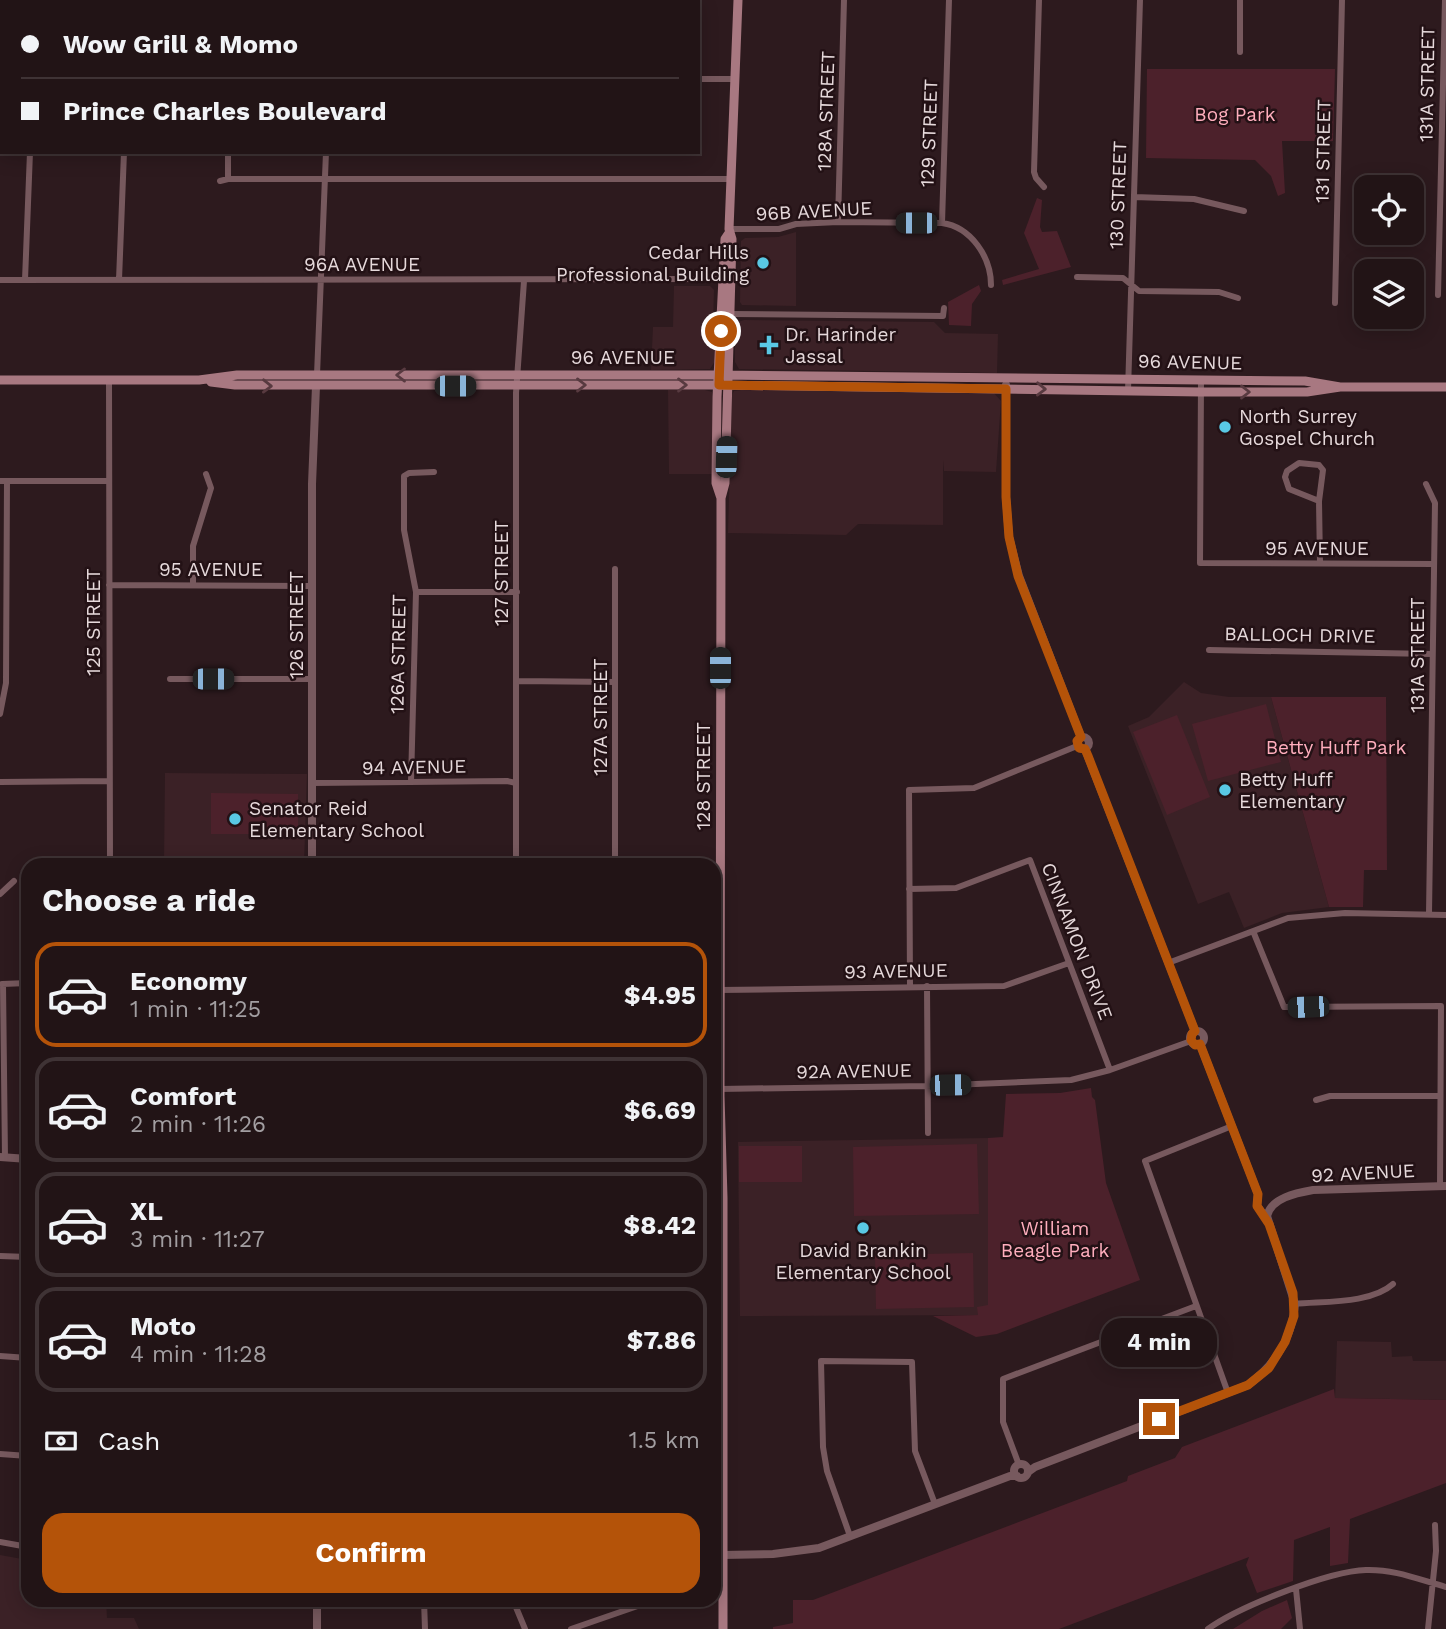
<!DOCTYPE html>
<meta charset="utf-8">
<style>
body{margin:0;font-family:"Work Sans",sans-serif;background:#2e2123;color:#f1f3f6;height:100vh;display:flex;flex-direction:column;font-size:26px;white-space:nowrap}
*{box-sizing:border-box;margin:0}
p{font-size:23px;color:#a29ea1}
.icon{flex:none;width:38px;height:38px;fill:none;stroke:currentColor;stroke-width:2;stroke-linecap:round;stroke-linejoin:round}
.map{position:relative;flex:1;overflow:hidden}
.drawer{position:absolute;left:21px;top:858px;width:700px;height:749px;display:flex;flex-direction:column;background:#221416;border-radius:21px;box-shadow:0 4px 18px #0003,0 0 0 2px #3f3335}
.drawer>*{flex:none}
.guide{position:absolute;left:0px;top:0px;width:700px;height:154px;box-shadow:0 4px 18px #0003,0 0 0 2px #3f3335;display:grid;align-content:center;height:154px;padding:0 21px;background:#221416}
.tools{position:absolute;left:1354px;top:175px;display:grid;gap:14px}
.tools a{display:grid;place-items:center;width:70px;height:70px;border-radius:14px;background:#221416;box-shadow:0 4px 18px #0003,0 0 0 2px #3f3335;font-size:35px}
.end{position:absolute;width:32px;height:32px;margin:-16px;border:9px solid #b45309;background:#fff;box-shadow:0 0 0 4px #fff}
.from{border-radius:50%}
.bubble{position:absolute;height:49px;border-radius:21px;background:#221416;box-shadow:0 4px 18px #0003,0 0 0 2px #3f3335;font-size:23px;font-weight:700;line-height:49px;text-align:center}
.car{position:absolute;width:21px;height:42px;margin:-21px -10px;border-radius:9px;box-shadow:0 0 5px 2px #0007;background:linear-gradient(#222 24%,#8ab4d8 0 40%,#222 0 76%,#8ab4d8 0 86%,#222 0)}
.guide b{display:flex;align-items:center;gap:24px;height:66px;font-size:26px}
.guide b+b{border-top:2px solid #3f3335}
.guide i{width:18px;height:18px;background:#f1f3f6}
ul{padding:0;list-style:none}
li{display:flex;align-items:center;gap:21px;height:105px;margin:0 14px 10px;padding:0 7px;border:4px solid #3f3335;border-radius:21px}
li div{flex:1}
li b{display:block;font-size:26px}
li em{font-style:normal;font-weight:700}
li.selected{border-color:#b45309}
li>.icon{width:63px;height:63px;stroke-width:1.5}
h2{padding:0 21px;font-size:32px;line-height:84px}
.pay{display:flex;align-items:center;gap:18px;height:77px;padding:0 21px;font-size:26px}
.pay p{margin-inline-start:auto}
.button{display:flex;gap:14px;margin-top:auto;padding:14px 21px}
.button a{flex:1;height:80px;border-radius:21px;background:#b45309;color:#fff;font-size:28px;font-weight:700;line-height:80px;text-align:center}
.map>svg:first-child{display:block}
</style>
<div class="map">
<svg width="1446" height="1629" viewBox="0 0 1446 1629">
<rect width="100%" height="100%" fill="#2d1a1e"/>
<!-- built -->
<path fill="#3b2126" d="M796,232V306L742,305L740,302L741,241L745,238L778,237Z
M674,286H710L714,290L713,322L710,327V332L715,338V361L710,369L651,370L653,327H673Z
M744,320L934,322L945,333L998,334L997,373L739,369L735,362V328L738,322Z
M668,390H705L712,392L713,474H669Z
M741,390L993,392L1001,401L996,472L944,471L943,460V525L858,524L846,535L728,533L732,395L734,391Z
M1184,682L1201,693L1229,697H1271L1329,907L1282,913L1244,928L1229,892L1198,904L1128,726L1149,717Z
M165,773L307,774L304,864H164Z
M988,1138V1315L740,1316L738,1142Z
M1337,1341L1391,1342L1392,1357L1412,1356L1413,1361H1446V1400L1335,1398Z
M0,1555L28,1560V1600H106L107,1618H134L139,1629H0Z"/>
<!-- green -->
<path fill="#4c212b" d="M1147,69H1335L1333,141H1282L1285,193L1278,196L1271,176L1255,160L1146,158Z
M1037,198L1042,200L1040,227L1042,232L1057,231L1071,267L1003,285L1002,280L1039,269L1024,233Z
M979,285L981,291L972,304L971,326L949,325L948,302Z
M1271,697H1386L1387,870H1364L1363,907H1329Z
M1266,704L1281,762L1208,781L1192,724Z
M1177,715L1210,797L1167,815L1133,732Z
M211,793L298,794V834H211Z
M1091,1088L1092,1097L1095,1100L1106,1183L1140,1280L997,1334L976,1337L933,1316L978,1315L977,1307L988,1305V1138L1003,1137L1006,1094L1060,1093Z
M977,1144L979,1214L854,1216L853,1147Z
M739,1146H802V1182H739Z
M973,1253L974,1307L876,1309L875,1255Z
M1334,1389L1335,1398L1446,1400V1483L1350,1519L1348,1563L1330,1566V1527L1294,1540L1293,1581L1257,1593L1246,1565L1249,1557L1059,1629H773V1627L793,1623V1600H813L1127,1481L1128,1476L1175,1458L1182,1447Z
M1287,1600L1292,1618L1281,1629H1233L1262,1611Z"/>
<g fill="none" stroke-linecap="round" stroke-linejoin="round">
<!-- minor -->
<path stroke="#77595e" stroke-width="6" d="M949,0L942,223C971,227 991,257 991,285
M1039,0L1034,172L1036,178L1044,187
M1240,0V52
M16,2L17,0
M234,2V0
M331,2V0
M533,2V0
M698,79H735
M0,134H2
M228,179V152
M220,181L228,179H732
M1134,197L1194,199L1244,211
M838,222L844,0
M729,229H779L796,224L838,222L942,223
M1077,277L1123,278L1139,291L1219,292L1238,298
M0,280L723,279
M25,280L30,152
M119,280L124,152
M1438,295L1445,0
M1335,303L1342,0
M730,314L943,316L944,308
M317,375L326,152
M109,380L110,864
M1201,380L1200,563L1434,564
M1128,391L1140,0
M0,481H109
M1426,484L1435,503L1429,914
M1319,501L1289,489L1285,477L1287,471L1299,463L1319,465L1323,470L1319,501L1320,563
M615,569V864
M109,585L312,586
M193,585V546L211,488L206,474
M416,592H517
M1209,650L1432,654
M170,679H312
M517,681L615,682
M0,714L6,683L7,481
M0,782L108,781
M411,782L416,592L404,530V476L409,473L434,472
M312,783L507,781L516,783
M516,864V393L524,281
M909,889L956,888L1030,860L1110,1070
M0,894L14,881
M1253,931L1284,1007L1441,1006L1440,1186
M1168,963L1288,918L1345,913L1446,915
M2,984L28,983
M3,984L5,1158
M927,986L928,1133
M910,987L909,790L974,788L1077,746
M720,990L1004,986L1069,963
M720,1089L927,1086L1071,1080L1110,1070L1191,1041
M1316,1100L1330,1096H1440
M0,1256L28,1257
M1295,1304C1323,1301 1371,1304 1393,1284
M0,1356L28,1358
M1228,1393L1145,1161L1232,1126
M0,1454L28,1456
M1019,1465L1003,1422V1379L1196,1306
M850,1536L827,1471L823,1447L821,1361L912,1362L915,1451L935,1504
M0,1542L28,1547
M1296,1589L1300,1629
M424,1600L425,1629
M513,1600L525,1629
M571,1629L655,1600
M1208,1629C1238,1607 1329,1571 1366,1570C1394,1569 1420,1580 1446,1587
M1428,1629L1436,1551L1435,1525"/>
<!-- tertiary -->
<path stroke="#77595e" stroke-width="8" d="M1006,385V497L1009,537L1019,576L1081,737
M1077 743a6 6 0 1 1 12 0a6 6 0 1 1-12 0Z
M1085,749L1195,1031
M312,864V484L316,386
M1190 1038a7 7 0 1 1 14 0a7 7 0 1 1-14 0Z
M1200,1044L1258,1194L1257,1206L1267,1219
M0,1157L28,1159
M1014 1471a7 7 0 1 1 14 0a7 7 0 1 1-14 0Z
M1028,1472L1035,1467L1248,1385C1275,1365 1292,1338 1295,1304L1267,1216C1271,1198 1296,1193 1313,1190L1446,1186
M722,1555L773,1554L819,1548L1010,1476H1017
M317,1600V1629"/>
<!-- secondary -->
<path stroke="#a87881" stroke-width="9" d="M0,380H199L237,375H720L1305,381L1340,387
M211,382L235,385H719L1201,392H1307L1340,387H1446
M721,498L716,483L717,397L725,239L729,233
M723,1629V1198L720,1096L721,542V498L725,483L732,239L729,229L738,0"/>
</g>
<!-- one-way arrows -->
<defs><path id="oneway-chevron" d="M-2-3.5L2.5 0L-2 3.5" fill="none" stroke-width="1.6" stroke-linecap="round" stroke-linejoin="round" transform="scale(1.75)"/></defs>
<g stroke="#583a40">
<use href="#oneway-chevron" transform="translate(401 375) rotate(-180)"/>
<use href="#oneway-chevron" transform="translate(581 385)"/>
<use href="#oneway-chevron" transform="translate(682 385)"/>
<use href="#oneway-chevron" transform="translate(267 386) rotate(1)"/>
<use href="#oneway-chevron" transform="translate(1041 389) rotate(1)"/>
<use href="#oneway-chevron" transform="translate(1245 392)"/>
</g>
<g fill="none" stroke-linecap="round" stroke-linejoin="round">
<!-- route -->
<path stroke="#b45309" stroke-width="9" d="M721,331L719,385L1006,389V497L1009,537L1018,576L1081,737L1077,741L1079,748L1085,749L1088,756L1195,1031L1192,1034L1191,1040L1195,1045L1200,1044L1258,1194L1257,1206L1269,1224L1293,1293L1294,1316L1285,1342L1269,1368L1248,1385L1159,1419"/>
</g>
<!-- markers -->
<g fill="#59c8e4" stroke="#231115" stroke-width="2.5">
<circle cx="763" cy="263" r="7"/>
<path d="M765.5 334.5h7v7h7v7h-7v7h-7v-7h-7v-7h7z"/>
<circle cx="1225" cy="427" r="7"/>
<circle cx="1225" cy="790" r="7"/>
<circle cx="235" cy="819" r="7"/>
<circle cx="863" cy="1228" r="7"/>
</g>
<g text-anchor="middle" dominant-baseline="central" stroke-width="5" stroke-linejoin="round" paint-order="stroke">
<!-- street labels -->
<g font-size="19" fill="#e6d9db" stroke="#231115">
<text transform="translate(1427 84) rotate(-89)">131A STREET</text>
<text transform="translate(826 111) rotate(-88)">128A STREET</text>
<text transform="translate(929 133) rotate(-88)">129 STREET</text>
<text transform="translate(1323 151) rotate(-89)">131 STREET</text>
<text transform="translate(1118 195) rotate(-88)">130 STREET</text>
<text transform="translate(814 211) rotate(-3)">96B AVENUE</text>
<text x="362" y="264">96A AVENUE</text>
<text x="623" y="357">96 AVENUE</text>
<text transform="translate(1190 362) rotate(1)">96 AVENUE</text>
<text x="1317" y="548">95 AVENUE</text>
<text x="211" y="569">95 AVENUE</text>
<text transform="translate(501 573) rotate(-90)">127 STREET</text>
<text transform="translate(93 622) rotate(-90)">125 STREET</text>
<text transform="translate(296 625) rotate(-90)">126 STREET</text>
<text transform="translate(1300 635) rotate(1)">BALLOCH DRIVE</text>
<text transform="translate(398 654) rotate(-89)">126A STREET</text>
<text transform="translate(1417 655) rotate(-90)">131A STREET</text>
<text transform="translate(600 717) rotate(-90)">127A STREET</text>
<text transform="translate(414 767) rotate(-1)">94 AVENUE</text>
<text transform="translate(703 776) rotate(-90)">128 STREET</text>
<text transform="translate(1077 941) rotate(69)">CINNAMON DRIVE</text>
<text transform="translate(896 971) rotate(-1)">93 AVENUE</text>
<text transform="translate(854 1071) rotate(-1)">92A AVENUE</text>
<text transform="translate(1363 1173) rotate(-3)">92 AVENUE</text>
</g>
<!-- park labels -->
<g font-size="19" fill="#ffaebd" stroke="#231115">
<text x="1235" y="114">Bog Park</text>
<text x="1336" y="747">Betty Huff Park</text>
<text x="1055" y="1228">William<tspan x="1055" dy="22">Beagle Park</tspan></text>
</g>
<!-- poi labels -->
<g font-size="19" fill="#e6d9db" stroke="#231115" text-anchor="start">
<text x="749" y="252" text-anchor="end">Cedar Hills<tspan x="749" dy="22">Professional Building</tspan></text>
<text x="785" y="334">Dr. Harinder<tspan x="785" dy="22">Jassal</tspan></text>
<text x="1239" y="416">North Surrey<tspan x="1239" dy="22">Gospel Church</tspan></text>
<text x="1239" y="779">Betty Huff<tspan x="1239" dy="22">Elementary</tspan></text>
<text x="249" y="808">Senator Reid<tspan x="249" dy="22">Elementary School</tspan></text>
<text x="863" y="1250" text-anchor="middle">David Brankin<tspan x="863" dy="22">Elementary School</tspan></text>
</g>
</g>
</svg>
<div class="tools">
<a><svg class="icon" aria-label="locate" viewBox="0 0 24 24"><circle cx="12" cy="12" r="6"/><path d="M12 2v4M12 18v4M2 12h4M18 12h4"/></svg></a>
<a><svg class="icon" aria-label="layers" viewBox="0 0 24 24"><path d="M12 4l9 5-9 5-9-5zM3 14l9 5 9-5"/></svg></a>
</div>
<i class="end from" style="left:721px;top:331px"></i>
<i class="end" style="left:1159px;top:1419px"></i>
<div class="bubble" style="left:1101px;top:1318px;width:116px">4 min</div>
<i class="car" style="left:916px;top:223px;rotate:270deg"></i>
<i class="car" style="left:455px;top:386px;rotate:90deg"></i>
<i class="car" style="left:726px;top:457px;rotate:2deg"></i>
<i class="car" style="left:720px;top:668px;rotate:0deg"></i>
<i class="car" style="left:213px;top:679px;rotate:90deg"></i>
<i class="car" style="left:1308px;top:1007px;rotate:268deg"></i>
<i class="car" style="left:950px;top:1085px;rotate:89deg"></i>
<div class="guide">
<b><i class="from"></i>Wow Grill &amp; Momo</b>
<b><i></i>Prince Charles Boulevard</b>
</div>
<section class="drawer">
<h2>Choose a ride</h2>
<ul>
<li class="selected"><svg class="icon" aria-label="car" viewBox="0 0 24 24"><path d="M5 17H2v-5l4-1 3-4h7l3 4 3 1v5h-3M9 17h6M6 11h13"/><circle cx="7" cy="17" r="2"/><circle cx="17" cy="17" r="2"/></svg><div><b>Economy</b><p>1 min · 11:25</p></div><em>$4.95</em></li>
<li><svg class="icon" aria-label="car" viewBox="0 0 24 24"><path d="M5 17H2v-5l4-1 3-4h7l3 4 3 1v5h-3M9 17h6M6 11h13"/><circle cx="7" cy="17" r="2"/><circle cx="17" cy="17" r="2"/></svg><div><b>Comfort</b><p>2 min · 11:26</p></div><em>$6.69</em></li>
<li><svg class="icon" aria-label="car" viewBox="0 0 24 24"><path d="M5 17H2v-5l4-1 3-4h7l3 4 3 1v5h-3M9 17h6M6 11h13"/><circle cx="7" cy="17" r="2"/><circle cx="17" cy="17" r="2"/></svg><div><b>XL</b><p>3 min · 11:27</p></div><em>$8.42</em></li>
<li><svg class="icon" aria-label="car" viewBox="0 0 24 24"><path d="M5 17H2v-5l4-1 3-4h7l3 4 3 1v5h-3M9 17h6M6 11h13"/><circle cx="7" cy="17" r="2"/><circle cx="17" cy="17" r="2"/></svg><div><b>Moto</b><p>4 min · 11:28</p></div><em>$7.86</em></li>
</ul>
<div class="pay"><svg class="icon" aria-label="cash" viewBox="0 0 24 24"><path d="M3 7h18v10H3z"/><circle cx="12" cy="12" r="2"/></svg>Cash<p>1.5 km</p></div>
<div class="button"><a>Confirm</a></div>
</section>
</div>
